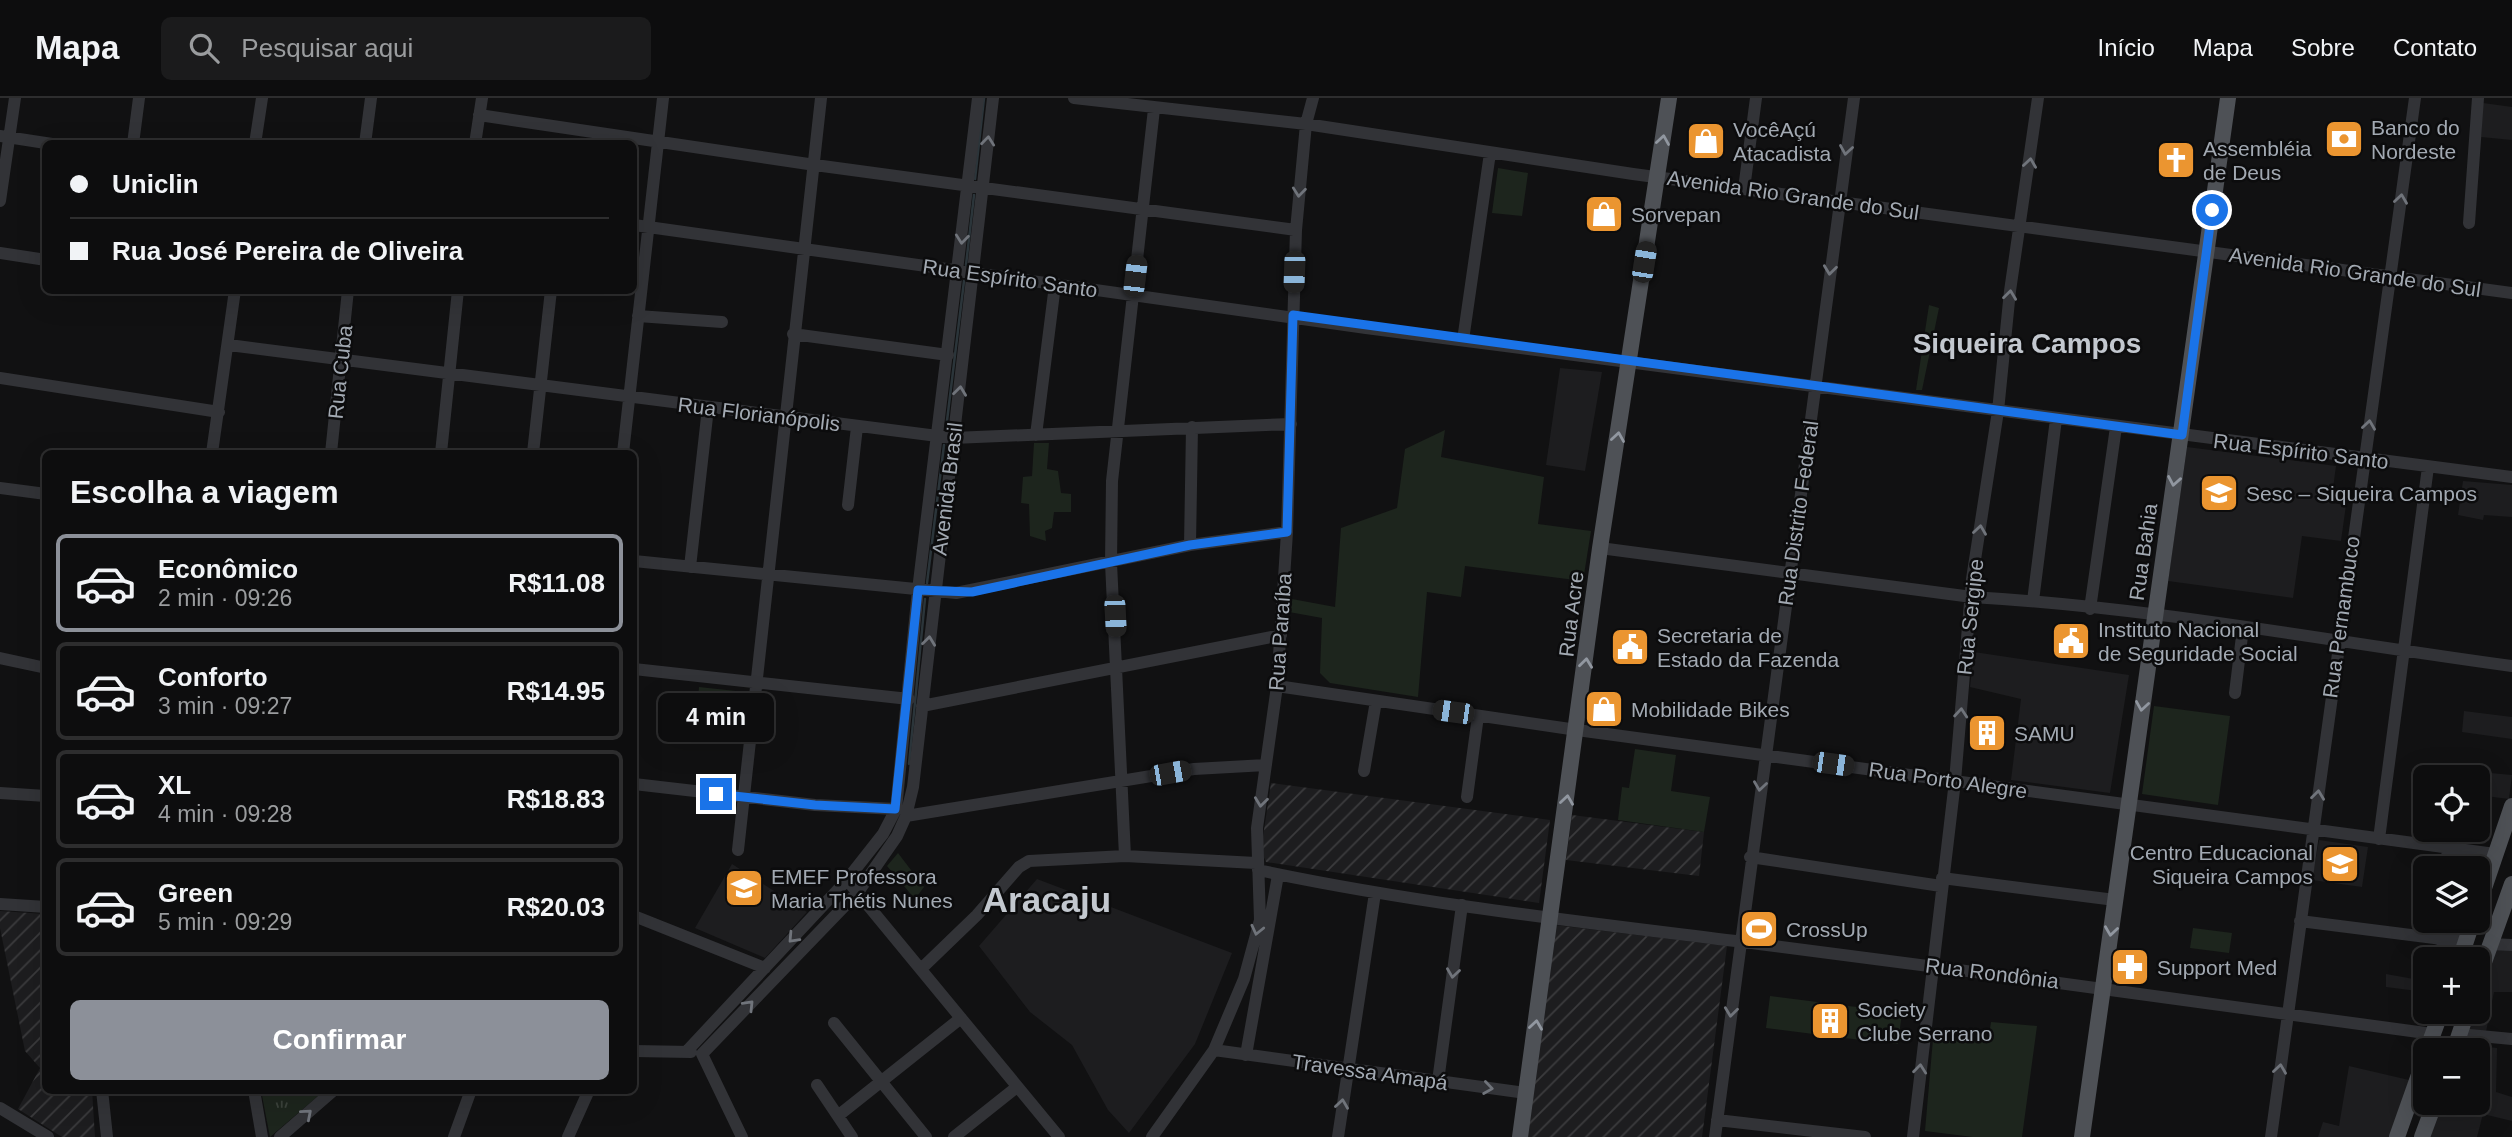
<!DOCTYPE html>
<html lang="pt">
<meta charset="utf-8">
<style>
body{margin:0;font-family:Helvetica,sans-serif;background:#1b1b1c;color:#f1f3f6;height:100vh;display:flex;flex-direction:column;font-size:26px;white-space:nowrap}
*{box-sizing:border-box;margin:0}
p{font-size:23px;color:#9a9c9e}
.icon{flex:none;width:38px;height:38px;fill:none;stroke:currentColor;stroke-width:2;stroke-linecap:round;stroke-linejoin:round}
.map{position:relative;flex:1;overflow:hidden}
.details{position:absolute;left:42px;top:352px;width:595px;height:644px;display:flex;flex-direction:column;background:#0d0d0e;border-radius:10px;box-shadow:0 7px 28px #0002,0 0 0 2px #2d2d2e}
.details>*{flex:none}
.top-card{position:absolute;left:42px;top:42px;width:595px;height:154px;border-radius:10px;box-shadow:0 7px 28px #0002,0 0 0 2px #2d2d2e;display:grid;align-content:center;height:154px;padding:0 28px;background:#0d0d0e}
.buttons{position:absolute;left:2413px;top:667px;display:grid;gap:14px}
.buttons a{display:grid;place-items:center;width:77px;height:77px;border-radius:10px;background:#0d0d0e;box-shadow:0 7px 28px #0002,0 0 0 2px #2d2d2e;font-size:35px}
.end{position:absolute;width:32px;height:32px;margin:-16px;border:9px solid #1a73e8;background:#fff;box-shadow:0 0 0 4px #fff}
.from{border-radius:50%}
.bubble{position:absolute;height:49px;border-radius:10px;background:#0d0d0e;box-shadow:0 7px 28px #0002,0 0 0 2px #2d2d2e;font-size:23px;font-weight:600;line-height:49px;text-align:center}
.car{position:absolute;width:21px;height:42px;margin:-21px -10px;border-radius:9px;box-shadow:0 0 5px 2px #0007;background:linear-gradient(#222 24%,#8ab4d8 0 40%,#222 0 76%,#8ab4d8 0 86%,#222 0)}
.top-card b{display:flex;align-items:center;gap:24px;height:66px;font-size:26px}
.top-card b+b{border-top:2px solid #2d2d2e}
.top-card i{width:18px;height:18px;background:#f1f3f6}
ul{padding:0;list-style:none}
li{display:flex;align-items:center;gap:21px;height:98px;margin:0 14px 10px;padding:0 14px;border:4px solid #2d2d2e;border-radius:10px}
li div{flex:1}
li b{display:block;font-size:26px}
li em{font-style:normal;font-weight:600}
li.active{border-color:#8c9099}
li>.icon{width:63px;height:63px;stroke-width:1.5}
h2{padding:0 28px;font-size:32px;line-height:84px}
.cta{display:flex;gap:14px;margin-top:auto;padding:14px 28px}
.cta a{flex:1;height:80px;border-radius:10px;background:#8c9099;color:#fff;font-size:28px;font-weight:600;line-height:80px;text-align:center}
header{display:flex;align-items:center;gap:42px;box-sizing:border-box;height:98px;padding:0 35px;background:#0d0d0e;border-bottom:2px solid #2d2d2e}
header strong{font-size:33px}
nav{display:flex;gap:38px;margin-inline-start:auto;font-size:24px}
.search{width:490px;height:63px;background:#1b1b1c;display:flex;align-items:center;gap:18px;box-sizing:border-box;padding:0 24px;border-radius:10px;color:#9a9c9e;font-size:26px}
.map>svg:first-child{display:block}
</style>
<header>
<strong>Mapa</strong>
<div class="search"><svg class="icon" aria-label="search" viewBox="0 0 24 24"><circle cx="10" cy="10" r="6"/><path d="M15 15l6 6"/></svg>Pesquisar aqui</div>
<nav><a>Início</a><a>Mapa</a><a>Sobre</a><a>Contato</a></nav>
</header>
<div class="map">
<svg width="2512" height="1039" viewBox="0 0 2512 1039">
<defs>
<pattern id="industrial-furrows" width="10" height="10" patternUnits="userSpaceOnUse" patternTransform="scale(1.75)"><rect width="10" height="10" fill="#1d1d1f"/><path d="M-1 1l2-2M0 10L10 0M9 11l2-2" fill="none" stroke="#3b3b3d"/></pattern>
<pattern id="park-tufts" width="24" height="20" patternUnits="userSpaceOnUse" patternTransform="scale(1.75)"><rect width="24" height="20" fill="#1d251d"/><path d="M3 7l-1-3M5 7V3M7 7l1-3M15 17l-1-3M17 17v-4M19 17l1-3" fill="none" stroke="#3b423b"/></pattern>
</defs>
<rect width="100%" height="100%" fill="#111112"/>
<!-- built -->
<path fill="#1d1d1f" d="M2483,5L2512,9V42L2481,39Z
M1560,270L1602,274L1585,373L1546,367Z
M2187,349L2336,368L2331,405L2346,407L2341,443L2302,438L2293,500L2168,483Z
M2463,383L2512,387V419L2484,417L2483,422L2458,417Z
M1974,554L2129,577L2110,695L2011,682L2021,601L1970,589Z
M2464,613L2512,619V641L2462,634Z
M2447,671L2512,677L2509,701L2478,697V679H2447Z
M2319,742L2368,749L2362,789L2312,782Z
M732,766L807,814L765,860L695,830Z
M1037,781L1232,855L1195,946L1129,1035L1108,1012L1072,947L1030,914L979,848Z
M2493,849L2512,852V894H2494L2486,934L2466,931L2472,914H2478V894Z
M2386,876L2425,883V894L2386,889Z
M2461,946L2497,950L2496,994L2512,999V1023L2483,1016L2477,1039H2428L2440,1005L2478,1004V952H2459Z
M2349,968L2409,982L2389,1039H2318L2323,1024L2339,1028Z"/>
<!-- industrial -->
<path fill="url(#industrial-furrows)" d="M1271,685L1550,722L1539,805L1266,764L1261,752Z
M1572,717L1704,734L1699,778L1566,762Z
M0,813L45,816L46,992H92L95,1039H62L18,1011L40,970L25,953L0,830Z
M1555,827L1727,848L1702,1039H1527Z"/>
<!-- grass -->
<path fill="#1d251d" d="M1498,70L1528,75L1522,118L1492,115Z
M1929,207L1939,210L1922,292H1916Z
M1445,332L1441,359L1544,379L1538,426L1591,433L1583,483L1465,468L1461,499L1427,494L1418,599L1330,585L1320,575L1322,520L1289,514L1292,501L1335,509L1341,430L1397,410L1405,351Z
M1034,345H1049L1047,371L1058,373L1061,395L1071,396V414H1054L1052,430L1045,433L1046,443L1030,438L1029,406L1021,405L1023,379L1032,378Z
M699,589L745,594L744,609H711L706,638L695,639Z
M2154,608L2230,618L2218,707L2142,696Z
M1635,651L1676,657L1671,693L1710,699L1704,734L1618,722L1622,689L1629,690Z
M898,755L924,789L915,801L887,768Z
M2193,830L2232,835L2229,855L2190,850Z
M1770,898L1833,906L1829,938L1766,930Z
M1839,907L1902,914L1898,946L1835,939Z
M1991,924L2037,928L2022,1039H1973L1925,1033L1933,941L1988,944Z"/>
<!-- park -->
<path fill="url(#park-tufts)" d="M2454,757L2488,761L2478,786V770H2453Z
M261,992H325L270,1039Z"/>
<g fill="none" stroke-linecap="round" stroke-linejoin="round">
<!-- stream -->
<path stroke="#2b353a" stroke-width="2.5" d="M975,81L984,0
M966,167L974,97
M946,331L964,183
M927,485L944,347
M909,666L925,501"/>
<!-- minor -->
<path stroke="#323337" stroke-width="12" d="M1074,0L1306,26L1633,76L2512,195
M479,17L815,67L1296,132
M0,38L52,46
M133,46L139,0
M255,46L262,0
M365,46L371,0
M475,46L482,0
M1744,91L1756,0
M0,103L15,0
M2469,125L2478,0
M634,127L1366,230L2512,379
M0,155L46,162
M638,218L722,224
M793,236L948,257
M1463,242L1490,55
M229,247L953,340L1291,326
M0,280L219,314
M1036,337L1055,187
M212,355L235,192
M331,355L348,192
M441,355L458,192
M533,355L551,192
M623,355L663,0
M0,390L46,396
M848,407L857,329
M1190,447L1192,329
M1600,450L1972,499C2152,509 2333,544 2512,568
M634,463L956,495L1190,447L1287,434
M690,469L708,310
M2033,503L2056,321
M2090,511L2116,329
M0,560L46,570
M634,571L909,601
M1277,588L1577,632L2495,756
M2235,595L2243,530
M922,608L1281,537
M1364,673L1376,603
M634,686L815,707L896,711
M0,695L46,698
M1467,699L1478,618
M906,718L1194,671L1266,667
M2379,741L2428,369
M738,752L821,0
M1125,758L1111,465L1112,383L1154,11
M1750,759L1941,788
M2446,770L2448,750
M1258,772C1423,807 1592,825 1759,846C1984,875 2208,904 2433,936
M1942,780L2115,802
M852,788L1059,1039
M0,806L46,809
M634,818L765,870
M2300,823L2466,844
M2438,841L2440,822
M2490,846L2512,847
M921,871L977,817L1019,769L1029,763L1125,758L1256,765
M834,925L926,1039
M2459,936L2512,941
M1214,952L1526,995
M634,953L691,954
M686,954L846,783L883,736L896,711L918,492L978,0
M702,956L858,794L897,738L906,718L913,689L993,0
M702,956L742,1039
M1246,957L1278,777
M1438,983L1462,807
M817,987L852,1039
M102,992L107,1039
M254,992L262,1039
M0,1010L48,1039
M839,1017L961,920
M1717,1022L1865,1039
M280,1039L334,992
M454,1039L471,992
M568,1039L589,992
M954,1039L1017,989
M1152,1039L1214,952L1244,881L1260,822L1257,730L1277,588L1287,434L1296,132L1306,26L1313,0
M1338,1039L1375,795
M1715,1039L1854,0
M1913,1039L1955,683L1972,481L1998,313L2010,193L2038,0
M2271,1039L2415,0"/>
<!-- major -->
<path stroke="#4e5156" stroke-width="16" d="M2478,808L2512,708
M2460,861L2473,822
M2478,881L2512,786
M2427,952L2441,914
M2454,952L2467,914
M1520,1039L1600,450L1669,0
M2082,1039L2228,0
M2397,1039L2426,957
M2422,1039L2435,1004"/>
</g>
<!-- one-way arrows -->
<defs><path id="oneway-chevron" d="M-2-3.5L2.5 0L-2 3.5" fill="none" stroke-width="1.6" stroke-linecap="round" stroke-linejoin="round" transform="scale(1.75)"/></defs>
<g stroke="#9197a0">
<use href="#oneway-chevron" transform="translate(1663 42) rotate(-81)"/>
<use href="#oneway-chevron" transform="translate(1618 339) rotate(-81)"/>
<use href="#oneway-chevron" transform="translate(2174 383) rotate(100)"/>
<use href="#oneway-chevron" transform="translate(1586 565) rotate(-83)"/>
<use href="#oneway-chevron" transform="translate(2142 608) rotate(99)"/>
<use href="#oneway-chevron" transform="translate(1567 702) rotate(-82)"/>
<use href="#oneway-chevron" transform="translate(2111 833) rotate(98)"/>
<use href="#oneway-chevron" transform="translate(1536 927) rotate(-82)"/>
</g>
<g stroke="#70747b">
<use href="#oneway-chevron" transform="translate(988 43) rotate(-84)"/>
<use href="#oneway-chevron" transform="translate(1846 52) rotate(99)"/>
<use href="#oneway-chevron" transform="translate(2030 65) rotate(-82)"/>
<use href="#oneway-chevron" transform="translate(1299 94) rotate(96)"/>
<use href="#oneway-chevron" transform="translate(2401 101) rotate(-82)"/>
<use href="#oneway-chevron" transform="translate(962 141) rotate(96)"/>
<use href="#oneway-chevron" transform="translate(1830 172) rotate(97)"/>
<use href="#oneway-chevron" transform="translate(2010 197) rotate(-83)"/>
<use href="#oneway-chevron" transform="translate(960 293) rotate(-83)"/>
<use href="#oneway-chevron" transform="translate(2369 327) rotate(-82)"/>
<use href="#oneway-chevron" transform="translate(1980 432) rotate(-82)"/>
<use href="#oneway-chevron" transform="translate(929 543) rotate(-83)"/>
<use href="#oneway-chevron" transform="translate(1961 615) rotate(-85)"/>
<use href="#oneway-chevron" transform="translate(1760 688) rotate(98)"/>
<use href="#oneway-chevron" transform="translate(2318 697) rotate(-83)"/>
<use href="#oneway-chevron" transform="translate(1261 704) rotate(97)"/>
<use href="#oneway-chevron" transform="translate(1257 832) rotate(103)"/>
<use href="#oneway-chevron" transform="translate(793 840) rotate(133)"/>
<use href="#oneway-chevron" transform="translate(1453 875) rotate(98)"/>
<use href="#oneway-chevron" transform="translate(749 907) rotate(-46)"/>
<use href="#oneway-chevron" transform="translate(1731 914) rotate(97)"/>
<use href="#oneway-chevron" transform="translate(1920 971) rotate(-84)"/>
<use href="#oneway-chevron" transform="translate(2280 971) rotate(-82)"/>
<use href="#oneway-chevron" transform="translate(1488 990) rotate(8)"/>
<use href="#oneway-chevron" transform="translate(1342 1006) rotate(-82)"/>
<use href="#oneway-chevron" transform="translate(307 1016) rotate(-41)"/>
</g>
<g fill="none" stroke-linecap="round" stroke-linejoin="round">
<!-- route -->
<path stroke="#1a73e8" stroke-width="9" d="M716,696L815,707L895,711L918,492L972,494L1190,447L1287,434L1293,217L2182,337L2212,112"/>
</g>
<!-- icons -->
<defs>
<g id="bank-square" transform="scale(2.0125)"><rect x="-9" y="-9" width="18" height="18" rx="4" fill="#eb9530" stroke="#0c0c0d"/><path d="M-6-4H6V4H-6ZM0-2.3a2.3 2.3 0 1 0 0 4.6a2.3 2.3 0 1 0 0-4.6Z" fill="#fff"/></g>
<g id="shop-square" transform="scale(2.0125)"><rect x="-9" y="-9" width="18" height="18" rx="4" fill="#eb9530" stroke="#0c0c0d"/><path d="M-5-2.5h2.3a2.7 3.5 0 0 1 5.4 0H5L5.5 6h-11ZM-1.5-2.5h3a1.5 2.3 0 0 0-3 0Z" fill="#fff"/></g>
<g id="church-square" transform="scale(2.0125)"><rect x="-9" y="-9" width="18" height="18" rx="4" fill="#eb9530" stroke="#0c0c0d"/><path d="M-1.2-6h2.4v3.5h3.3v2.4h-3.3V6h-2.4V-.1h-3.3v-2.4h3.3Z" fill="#fff"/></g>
<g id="school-square" transform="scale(2.0125)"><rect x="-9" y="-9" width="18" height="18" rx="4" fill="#eb9530" stroke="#0c0c0d"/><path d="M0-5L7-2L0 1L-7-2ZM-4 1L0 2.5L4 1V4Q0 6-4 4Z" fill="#fff"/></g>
<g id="civic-square" transform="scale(2.0125)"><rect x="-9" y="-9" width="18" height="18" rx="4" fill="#eb9530" stroke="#0c0c0d"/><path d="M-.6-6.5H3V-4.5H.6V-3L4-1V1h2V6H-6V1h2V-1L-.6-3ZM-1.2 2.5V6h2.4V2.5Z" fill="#fff"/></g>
<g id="building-square" transform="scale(2.0125)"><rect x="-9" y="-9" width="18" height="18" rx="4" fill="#eb9530" stroke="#0c0c0d"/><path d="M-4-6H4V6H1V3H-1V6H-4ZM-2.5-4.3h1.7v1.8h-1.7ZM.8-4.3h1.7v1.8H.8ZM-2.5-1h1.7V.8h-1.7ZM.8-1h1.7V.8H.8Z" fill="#fff"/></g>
<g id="stadium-square" transform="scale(2.0125)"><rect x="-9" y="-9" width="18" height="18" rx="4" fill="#eb9530" stroke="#0c0c0d"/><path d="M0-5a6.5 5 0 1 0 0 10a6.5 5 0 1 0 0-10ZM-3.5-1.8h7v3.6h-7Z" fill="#fff"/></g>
<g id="pharmacy-square" transform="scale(2.0125)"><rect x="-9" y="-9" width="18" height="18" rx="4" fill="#eb9530" stroke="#0c0c0d"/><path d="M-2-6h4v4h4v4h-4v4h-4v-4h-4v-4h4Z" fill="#fff"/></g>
</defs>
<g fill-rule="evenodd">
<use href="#bank-square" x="2344" y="41"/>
<use href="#shop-square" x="1706" y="43"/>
<use href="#church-square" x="2176" y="62"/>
<use href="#shop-square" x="1604" y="116"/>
<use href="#school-square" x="2219" y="395"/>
<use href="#civic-square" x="2071" y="543"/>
<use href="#civic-square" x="1630" y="549"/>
<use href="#shop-square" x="1604" y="611"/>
<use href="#building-square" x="1987" y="635"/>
<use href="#school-square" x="2340" y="766"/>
<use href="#school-square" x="744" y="790"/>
<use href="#stadium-square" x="1759" y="831"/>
<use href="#pharmacy-square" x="2130" y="869"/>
<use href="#building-square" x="1830" y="923"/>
</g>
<g text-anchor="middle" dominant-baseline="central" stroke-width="5" stroke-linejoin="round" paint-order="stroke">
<!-- poi labels -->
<g font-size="21" fill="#a2a9b2" stroke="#0c0c0d" text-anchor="start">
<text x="2371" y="29">Banco do<tspan x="2371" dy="24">Nordeste</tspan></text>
<text x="1733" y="31">VocêAçú<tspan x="1733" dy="24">Atacadista</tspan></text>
<text x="2203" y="50">Assembléia<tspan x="2203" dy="24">de Deus</tspan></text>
<text x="1631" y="116">Sorvepan</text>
<text x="2246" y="395">Sesc – Siqueira Campos</text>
<text x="2098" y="531">Instituto Nacional<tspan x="2098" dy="24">de Seguridade Social</tspan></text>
<text x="1657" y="537">Secretaria de<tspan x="1657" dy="24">Estado da Fazenda</tspan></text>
<text x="1631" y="611">Mobilidade Bikes</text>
<text x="2014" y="635">SAMU</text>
<text x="2313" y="754" text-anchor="end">Centro Educacional<tspan x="2313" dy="24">Siqueira Campos</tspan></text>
<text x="771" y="778">EMEF Professora<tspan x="771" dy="24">Maria Thétis Nunes</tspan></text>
<text x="1786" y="831">CrossUp</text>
<text x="2157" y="869">Support Med</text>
<text x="1857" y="911">Society<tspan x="1857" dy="24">Clube Serrano</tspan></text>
</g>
<!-- street labels -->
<g font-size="21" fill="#a2a9b2" stroke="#0c0c0d">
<text transform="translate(1793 97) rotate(8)">Avenida Rio Grande do Sul</text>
<text transform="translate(2355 174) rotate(8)">Avenida Rio Grande do Sul</text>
<text transform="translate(1010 180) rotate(8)">Rua Espírito Santo</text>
<text transform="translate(340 274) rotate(-84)">Rua Cuba</text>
<text transform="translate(759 316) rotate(7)">Rua Florianópolis</text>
<text transform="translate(2301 353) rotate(7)">Rua Espírito Santo</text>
<text transform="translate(947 391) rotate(-83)">Avenida Brasil</text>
<text transform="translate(1798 415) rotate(-82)">Rua Distrito Federal</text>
<text transform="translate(2143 454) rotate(-82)">Rua Bahia</text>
<text transform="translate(1571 516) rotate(-83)">Rua Acre</text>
<text transform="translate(1970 519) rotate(-84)">Rua Sergipe</text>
<text transform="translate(2341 519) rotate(-82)">Rua Pernambuco</text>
<text transform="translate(1280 534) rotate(-86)">Rua Paraíba</text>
<text transform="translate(1948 682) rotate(8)">Rua Porto Alegre</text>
<text transform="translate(1992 875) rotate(7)">Rua Rondônia</text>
<text transform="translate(1370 974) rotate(8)">Travessa Amapá</text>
</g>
<!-- district labels -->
<g font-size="28" font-weight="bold" fill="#c3c8cf" stroke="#0c0c0d">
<text x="2027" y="245">Siqueira Campos</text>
</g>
<!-- town labels -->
<g font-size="35" font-weight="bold" fill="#c3c8cf" stroke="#0c0c0d">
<text x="1047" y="801">Aracaju</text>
</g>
</g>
</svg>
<div class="buttons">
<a><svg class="icon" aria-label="locate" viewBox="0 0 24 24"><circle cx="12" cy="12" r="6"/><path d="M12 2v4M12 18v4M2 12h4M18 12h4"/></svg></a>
<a><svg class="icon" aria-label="layers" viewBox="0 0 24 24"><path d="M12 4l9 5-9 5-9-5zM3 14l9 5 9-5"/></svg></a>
<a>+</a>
<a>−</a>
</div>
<i class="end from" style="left:2212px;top:112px"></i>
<i class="end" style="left:716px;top:696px"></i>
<div class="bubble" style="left:658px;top:595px;width:116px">4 min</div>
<i class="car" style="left:1644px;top:164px;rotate:9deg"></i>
<i class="car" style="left:1294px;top:174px;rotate:182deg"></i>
<i class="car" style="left:1135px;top:178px;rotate:7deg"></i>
<i class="car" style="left:1115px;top:518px;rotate:177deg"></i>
<i class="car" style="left:1453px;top:614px;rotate:278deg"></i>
<i class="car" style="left:1833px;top:666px;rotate:98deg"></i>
<i class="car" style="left:1170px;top:675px;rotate:80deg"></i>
<div class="top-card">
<b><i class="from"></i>Uniclin</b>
<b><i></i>Rua José Pereira de Oliveira</b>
</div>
<section class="details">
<h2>Escolha a viagem</h2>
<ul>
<li class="active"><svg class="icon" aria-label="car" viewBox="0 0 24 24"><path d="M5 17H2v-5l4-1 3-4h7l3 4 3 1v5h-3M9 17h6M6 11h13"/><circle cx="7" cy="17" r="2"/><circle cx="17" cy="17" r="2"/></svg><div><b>Econômico</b><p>2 min · 09:26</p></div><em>R$11.08</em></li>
<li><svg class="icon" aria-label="car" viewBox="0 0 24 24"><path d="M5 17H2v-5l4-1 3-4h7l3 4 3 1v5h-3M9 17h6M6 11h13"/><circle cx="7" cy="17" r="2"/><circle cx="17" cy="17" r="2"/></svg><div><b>Conforto</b><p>3 min · 09:27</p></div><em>R$14.95</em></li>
<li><svg class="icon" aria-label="car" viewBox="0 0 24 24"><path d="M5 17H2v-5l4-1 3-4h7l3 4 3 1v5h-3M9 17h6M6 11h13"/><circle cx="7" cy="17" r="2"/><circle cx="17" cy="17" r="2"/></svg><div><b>XL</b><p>4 min · 09:28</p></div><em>R$18.83</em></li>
<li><svg class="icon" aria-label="car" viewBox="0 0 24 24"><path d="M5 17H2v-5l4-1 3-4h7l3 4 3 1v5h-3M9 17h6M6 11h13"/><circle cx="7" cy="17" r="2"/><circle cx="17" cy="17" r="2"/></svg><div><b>Green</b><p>5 min · 09:29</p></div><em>R$20.03</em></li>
</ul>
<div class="cta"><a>Confirmar</a></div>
</section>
</div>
